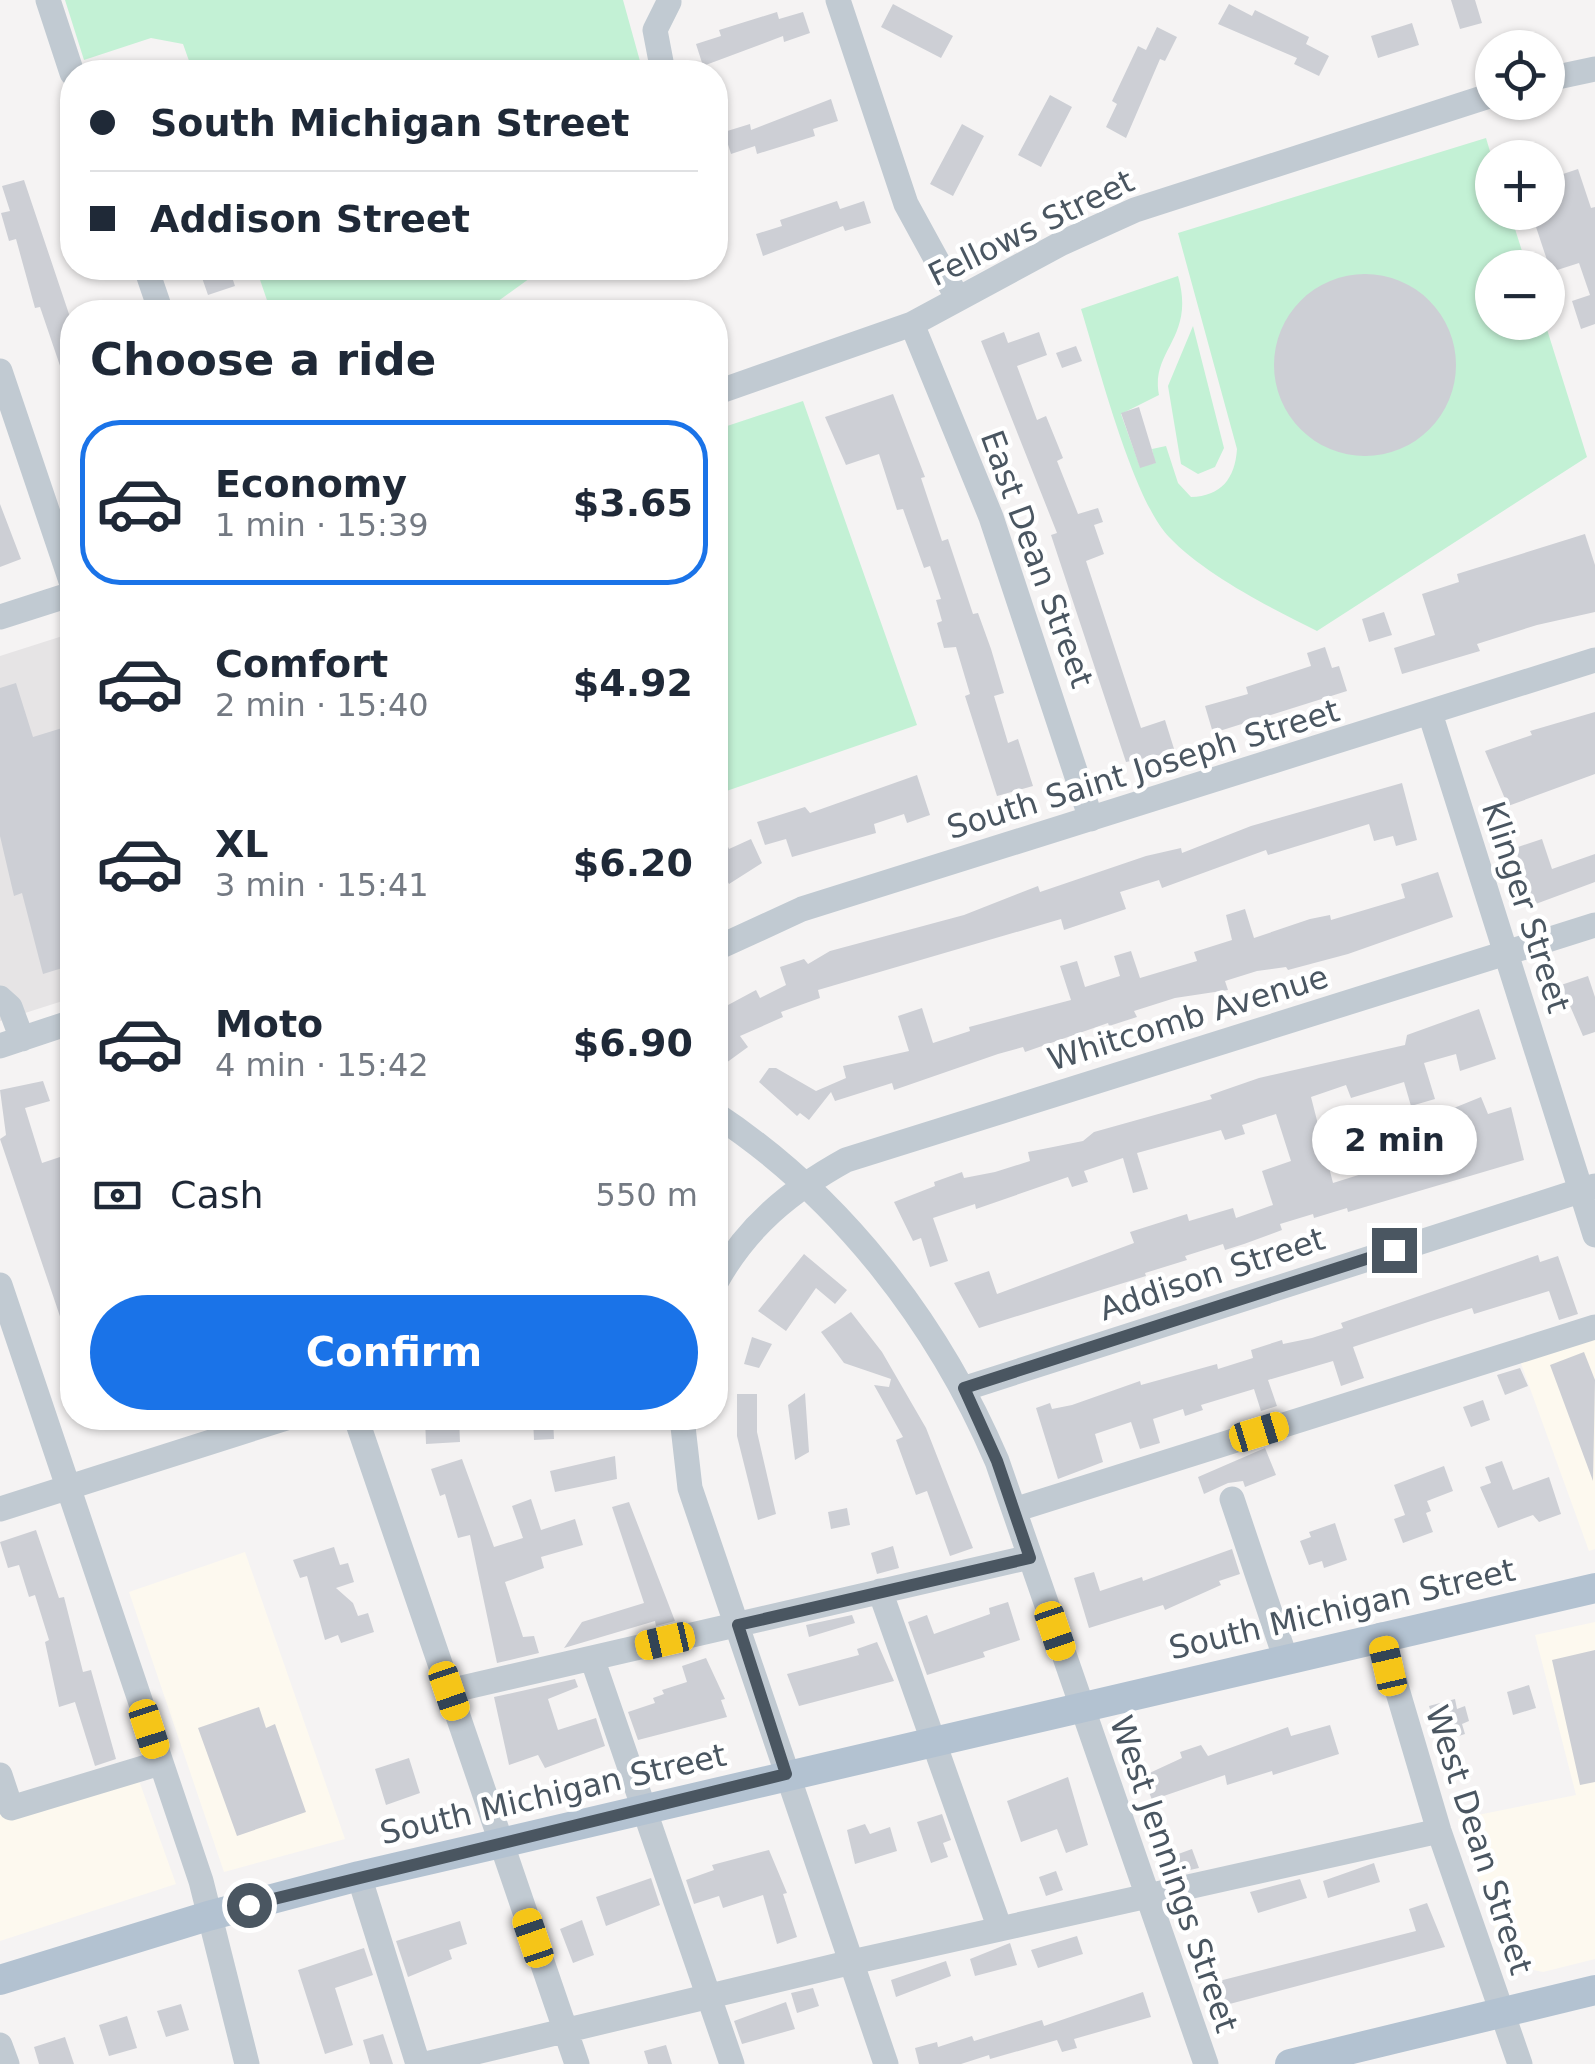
<!DOCTYPE html>
<meta charset="utf-8">
<style>
body{margin:0;font-family:"DejaVu Sans",sans-serif;background:#f6f6f7;color:#1f2937;height:100vh;display:flex;flex-direction:column;font-size:38px;white-space:nowrap}
*{box-sizing:border-box;margin:0}
p{font-size:32px;color:#747a83}
.icon{flex:none;width:55px;height:55px;fill:none;stroke:currentColor;stroke-width:2;stroke-linecap:round;stroke-linejoin:round}
.map{position:relative;flex:1;overflow:hidden}
.details{position:absolute;left:60px;top:300px;width:668px;height:1130px;display:flex;flex-direction:column;background:#fff;border-radius:40px;box-shadow:0 2px 8px #0004}
.details>*{flex:none}
.top-card{position:absolute;left:60px;top:60px;width:668px;height:220px;border-radius:40px;box-shadow:0 2px 8px #0004;display:grid;align-content:center;height:220px;padding:0 30px;background:#fff}
.fabs{position:absolute;left:1475px;top:30px;display:grid;gap:20px}
.fabs a{display:grid;place-items:center;width:90px;height:90px;border-radius:50%;background:#fff;box-shadow:0 2px 8px #0004;font-size:50px}
.end{position:absolute;width:45px;height:45px;margin:-22px;border:12px solid #4a5661;background:#fff;box-shadow:0 0 0 5px #fff}
.from{border-radius:50%}
.bubble{position:absolute;height:70px;border-radius:35px;background:#fff;box-shadow:0 2px 8px #0004;font-size:32px;font-weight:600;line-height:70px;text-align:center}
.car{position:absolute;width:30px;height:60px;margin:-30px -15px;border-radius:12px;box-shadow:0 0 8px 2px #0007;background:linear-gradient(#f5c518 24%,#345 0 40%,#f5c518 0 76%,#345 0 86%,#f5c518 0)}
.top-card b{display:flex;align-items:center;gap:35px;height:95px;font-size:38px}
.top-card b+b{border-top:2px solid #e0e1e3}
.top-card i{width:25px;height:25px;background:#1f2937}
ul{padding:0;list-style:none}
li{display:flex;align-items:center;gap:30px;height:165px;margin:0 20px 15px;padding:0 10px;border:5px solid transparent;border-radius:40px}
li div{flex:1}
li b{display:block;font-size:38px}
li em{font-style:normal;font-weight:600}
li.on{border-color:#1a73e8}
li>.icon{width:90px;height:90px;stroke-width:1.5}
h2{padding:0 30px;font-size:45px;line-height:120px}
.pay{display:flex;align-items:center;gap:25px;height:110px;padding:0 30px;font-size:38px}
.pay p{margin-inline-start:auto}
.button{display:flex;gap:20px;margin-top:auto;padding:20px 30px}
.button a{flex:1;height:115px;border-radius:60px;background:#1a73e8;color:#fff;font-size:40px;font-weight:600;line-height:115px;text-align:center}
.map>svg:first-child{display:block}
</style>
<div class="map">
<svg width="1595" height="2064" viewBox="0 0 1595 2064">
<rect width="100%" height="100%" fill="#f5f3f3"/>
<!-- commercial -->
<path fill="#fdf9ef" d="M1595,1333V1549L1589,1551L1519,1358Z
M245,1552L345,1839L224,1872L129,1592Z
M1595,1622V1959L1543,1972L1524,1968L1508,1958L1500,1944L1458,1819L1576,1795L1535,1635Z
M137,1775L176,1884L0,1941V1800Z"/>
<!-- education -->
<path fill="#e6e4e5" d="M72,633V998L0,1021V656Z"/>
<!-- green -->
<path fill="#c3f1d5" d="M65,0H623L643,72H193L183,44L151,38L84,60Z
M1486,138L1492,158V212L1510,213L1527,267L1492,268V322L1545,323L1587,457L1317,631C1272,609 1204,574 1169,537C1133,500 1098,363 1081,309L1178,276C1196,338 1150,350 1159,395L1121,414L1140,467L1155,463L1152,449L1166,446L1178,483L1191,497C1221,496 1235,479 1237,449L1178,233Z
M256,268H544L483,312H271Z
M1193,326L1224,448L1215,467L1198,474L1181,464L1168,386Z
M803,401L917,725L715,795V430Z"/>
<!-- building -->
<path fill="#cdcfd5" d="M1451,0H1475L1482,23L1460,29Z
M893,4L953,36L941,58L881,27Z
M1229,4L1252,16L1255,10L1309,37L1306,44L1329,56L1319,76L1294,64L1297,58L1218,24Z
M777,12L779,19L803,12L810,33L784,42L783,36L703,66L696,44L721,36L719,30Z
M1412,23L1419,45L1378,58L1371,36Z
M1157,27L1177,37L1165,61L1160,59L1126,138L1106,127L1117,104L1112,101L1138,46L1146,50Z
M1050,95L1072,107L1041,167L1018,155Z
M831,99L838,121L813,129L815,136L757,154L755,146L731,154L724,132L750,124L751,130Z
M962,124L984,136L953,196L930,184Z
M1578,169L1591,208L1595,207V324L1581,329L1572,301L1590,295L1579,263L1551,272L1534,221L1548,217V179Z
M24,180L72,323V401L40,307L35,308L16,239L9,241L1,213L10,211L2,186Z
M837,201L840,209L864,201L871,223L845,231L843,226L763,256L756,234L782,226L780,220Z
M214,268H229L235,286L208,295L200,272Z
M1274 365a91 91 0 1 1 182 0a91 91 0 1 1-182 0Z
M1004,332L1008,343L1039,332L1047,355L1017,366L1037,420L1046,416L1057,443L1063,458L1057,461L1078,514L1098,508L1103,522L1094,525L1104,554L1086,561L1141,728L1165,720L1175,752L1126,762L1051,535L1057,533L981,341Z
M1076,346L1082,361L1062,368L1056,353Z
M893,394L925,477L921,478L942,541L948,539L973,614L978,613L991,649L1004,693L994,696L1008,743L1018,739L1033,786L997,796L965,696L970,694L956,647L944,648L937,623L942,621L936,600L941,599L930,566L924,568L903,509L897,510L879,454L846,465L825,417Z
M1139,407L1156,463L1140,468L1121,413Z
M0,504L21,559L0,567Z
M1585,534L1595,565V612L1537,625L1477,644L1480,651L1402,674L1394,648L1435,635L1422,594L1459,582L1457,574Z
M1384,612L1392,635L1369,642L1362,619Z
M1325,647L1332,668L1339,666L1347,691L1213,733L1205,706L1248,694L1246,687L1311,666L1307,653Z
M16,683L33,737L72,725V965L43,974L22,893L14,896L0,836V688Z
M1595,712V774L1508,806L1485,751L1532,735L1530,731Z
M917,775L930,815L907,823L904,814L874,824L876,833L792,857L786,839L765,845L757,822L805,807L810,813Z
M1402,783L1417,840L1396,846L1393,836L1374,841L1369,824L1268,855L1266,850L1162,888L1159,880L1120,892L1126,909L1064,930L1061,919L818,990L820,998L781,1012L783,1017L740,1036L748,1047L715,1071V1012L756,990L760,998L786,985L780,967L804,959L808,964L830,951L964,915L1038,886L1040,892L1146,856L1181,848L1182,853L1251,826Z
M715,818L729,849L751,839L762,863L729,884L715,858Z
M1542,839L1552,869L1595,854V882L1533,905L1515,848Z
M1438,872L1453,917L1348,954L1288,970L1286,967L1257,971L1225,981L1228,990L1175,998L1134,1011L1137,1017L1109,1026L1108,1023L1025,1052L1023,1047L998,1054L894,1090L892,1083L835,1101L831,1092L809,1120L800,1113L797,1116L759,1082L769,1068H776L816,1091L846,1078L843,1066L909,1051L898,1016L922,1008L933,1043L970,1031L969,1027L1071,1000L1060,966L1077,961L1085,987L1120,976L1114,956L1131,951L1140,978L1197,961L1194,952L1232,940L1226,915L1245,909L1254,938L1310,919L1330,915L1331,920L1405,898L1401,884Z
M1588,976L1595,997V1032L1583,1036L1561,985Z
M1479,1009L1496,1059L1460,1071L1456,1054L1424,1063L1435,1099L1411,1106L1404,1082L1351,1098L1346,1085L1311,1097L1333,1183L1368,1172L1365,1163L1407,1151L1399,1126L1416,1121L1428,1161L1458,1151L1444,1112L1481,1097L1488,1114L1511,1107L1524,1160L1348,1212L1347,1208L1314,1218L1313,1214L1280,1224L1282,1230L1244,1244L1225,1250L1223,1244L1185,1256L1187,1260L1145,1273L1146,1276L979,1328L954,1283L989,1271L997,1294L1134,1243L1130,1232L1187,1214L1189,1221L1233,1208L1236,1218L1273,1205L1262,1171L1291,1161L1276,1114L1242,1125L1245,1134L1225,1140L1221,1130L1137,1153L1148,1189L1133,1193L1123,1158L1084,1171L1088,1182L1072,1187L1068,1177L976,1209L975,1204L933,1218L948,1261L930,1267L921,1238L913,1241L894,1202L935,1186L934,1182L962,1172L964,1178L995,1172L1030,1161L1028,1152L1083,1141L1094,1132L1212,1099L1210,1095L1259,1078L1405,1045L1407,1035Z
M43,1081L50,1101L25,1108L42,1163L72,1153V1228L64,1229L72,1255L70,1346L0,1139L6,1135L0,1090Z
M804,1254L847,1290L835,1304L816,1288L786,1331L758,1311Z
M1538,1255L1540,1262L1558,1256L1578,1314L1559,1320L1549,1291L1474,1314L1472,1308L1431,1321L1353,1347L1364,1378L1341,1386L1333,1361L1268,1380L1277,1406L1261,1411L1254,1389L1201,1405L1203,1410L1185,1416L1183,1409L1153,1419L1160,1443L1140,1449L1131,1422L1095,1434L1103,1462L1058,1479L1036,1408L1050,1403L1052,1409L1072,1405L1140,1381L1141,1385L1217,1364L1218,1369L1253,1358L1251,1350L1282,1340L1283,1344L1312,1338L1343,1328L1341,1323Z
M851,1312L882,1352L926,1428L973,1548L950,1556L927,1491L916,1495L896,1440L903,1437L874,1385L889,1387L891,1379L844,1363L821,1332Z
M752,1337L772,1344L759,1368L744,1364Z
M1584,1352L1595,1380L1593,1481L1550,1365Z
M1520,1368L1528,1386L1505,1395L1497,1375Z
M805,1393L809,1452L795,1460L788,1405Z
M737,1394H757V1432L776,1514L758,1520L737,1436Z
M1483,1400L1490,1420L1471,1427L1463,1407Z
M425,1418H459L460,1442L426,1444Z
M533,1418H553L554,1439L534,1440Z
M1265,1448L1276,1475L1245,1487L1243,1481L1228,1483L1204,1494L1198,1477Z
M615,1456L617,1479L555,1492L550,1471Z
M462,1459L494,1547L523,1538L512,1506L531,1499L541,1530L575,1519L583,1545L541,1557L544,1568L505,1582L523,1637L534,1636L539,1653L497,1663L470,1535L458,1538L445,1494L440,1496L431,1469Z
M1502,1461L1513,1490L1549,1477L1561,1514L1539,1522L1533,1515L1498,1528L1480,1487L1491,1483L1485,1467Z
M1444,1466L1453,1491L1427,1501L1431,1511L1426,1513L1433,1532L1403,1543L1394,1519L1405,1515L1394,1485Z
M629,1502L675,1621L656,1626L655,1621L564,1648L582,1622L644,1603L612,1507Z
M847,1508L850,1525L831,1529L828,1512Z
M1335,1523L1347,1560L1324,1568L1322,1561L1309,1565L1300,1541L1311,1537L1309,1532Z
M36,1530L59,1598L64,1597L83,1672L91,1670L116,1759L95,1766L75,1702L59,1707L45,1642L49,1640L35,1595L29,1597L19,1565L8,1568L0,1542Z
M893,1546L899,1568L877,1574L871,1553Z
M334,1547L340,1565L348,1563L354,1582L336,1588L353,1603L358,1616L368,1613L374,1632L341,1643L338,1635L325,1640L307,1576L300,1578L293,1560Z
M1232,1549L1240,1574L1219,1581L1221,1585L1165,1610L1163,1605L1089,1628L1074,1578L1094,1572L1100,1591L1142,1577L1143,1581Z
M1008,1602L1020,1640L983,1652L985,1657L927,1675L908,1622L927,1615L934,1634L990,1614L989,1608Z
M852,1615L855,1623L809,1637L806,1625Z
M877,1642L894,1681L799,1706L787,1674L859,1655L857,1649Z
M1595,1650V1782L1580,1785L1552,1660Z
M706,1658L725,1699L721,1700L727,1717L638,1740L628,1712L655,1703L653,1698L664,1694L662,1690L687,1682L682,1666Z
M575,1679L578,1687L548,1699L558,1730L596,1718L605,1746L545,1768L538,1755L509,1765L494,1697Z
M1529,1685L1536,1708L1513,1715L1507,1692Z
M1455,1699L1457,1709L1465,1706L1469,1721L1462,1724L1465,1734L1440,1742L1429,1706Z
M259,1707L266,1728L275,1724L306,1812L237,1836L198,1728Z
M1330,1725L1339,1754L1273,1775L1272,1771L1227,1785L1225,1775L1152,1800L1143,1776L1182,1758L1180,1752L1201,1745L1208,1756L1288,1727L1291,1736Z
M409,1758L420,1793L386,1805L375,1769Z
M1068,1777L1088,1845L1066,1853L1057,1829L1021,1842L1007,1801Z
M942,1814L951,1840L943,1843L948,1857L931,1863L917,1822Z
M865,1824L870,1834L890,1827L897,1851L855,1864L847,1830Z
M1192,1849L1199,1868L1176,1873L1170,1857Z
M769,1850L787,1893L783,1894L797,1937L777,1944L763,1895L723,1908L719,1896L694,1904L686,1880L714,1870L712,1865Z
M1374,1863L1380,1882L1328,1898L1323,1881Z
M1056,1871L1063,1890L1046,1896L1039,1877Z
M651,1878L660,1905L606,1926L596,1897Z
M1300,1879L1307,1898L1258,1913L1250,1892Z
M1427,1903L1445,1947L1222,2006L1215,1982L1416,1931L1409,1909Z
M582,1920L594,1955L573,1963L560,1929Z
M460,1921L467,1944L449,1950L452,1959L408,1977L396,1941Z
M1077,1936L1083,1954L1038,1968L1031,1950Z
M1010,1943L1017,1965L975,1976L970,1959Z
M364,1948L373,1975L335,1988L353,2045L325,2054L298,1970Z
M946,1961L951,1976L896,1997L891,1980Z
M813,1988L819,2006L797,2013L791,1993Z
M1143,1992L1151,2017L1074,2039L1077,2048L1062,2052L1057,2040L990,2059L989,2055L961,2064H919L915,2048L937,2042L938,2047L972,2036L974,2041L1042,2020L1044,2026Z
M786,2002L795,2029L742,2044L734,2021Z
M181,2004L189,2030L166,2037L157,2011Z
M127,2016L137,2048L109,2056L99,2025Z
M383,2034L393,2064H370L363,2040Z
M65,2037L74,2064H39L34,2047Z
M666,2045L672,2064H648L644,2051Z"/>
<g fill="none" stroke-linecap="round" stroke-linejoin="round">
<!-- minor -->
<path stroke="#c1cad2" stroke-width="25" d="M48,0L72,73
M838,0L906,204L958,299
M663,72L655,30L669,2
M1548,79L1595,69
M146,268L161,312
M912,324L991,517L1091,819
M0,371L72,584
M715,393L912,324L1062,243L1135,210L1492,95
M0,617L72,594
M1430,713L1595,1235
M715,949L802,909L1595,660
M0,998L10,1007L22,1039
M0,1046L72,1022
M715,1114C841,1197 938,1323 997,1461L1206,2064
M715,1284C746,1227 790,1191 846,1160L1595,925
M0,1285L201,1881L247,2064
M963,1389L1595,1186
M356,1418L577,2064
M682,1418L690,1488L886,2064
M1232,1499L1285,1657
M0,1509L286,1418
M1014,1510L1595,1327
M880,1591L1000,1929
M1381,1635L1439,1831L1520,2064
M592,1658L732,2064
M449,1691L1030,1557
M0,1775L11,1808L160,1763
M359,1876L418,2064
M0,2045L7,2064
M426,2064L852,1962L1439,1831"/>
<!-- major -->
<path stroke="#b3c2d1" stroke-width="30" d="M0,1980L208,1916L359,1876L1595,1588
M1290,2064L1595,1990"/>
</g>
<g fill="none" stroke-linecap="round" stroke-linejoin="round">
<!-- route -->
<path stroke="#4a5661" stroke-width="12" d="M249,1905L786,1774L738,1625L1030,1558L997,1461L964,1388L1394,1250"/>
</g>
<g text-anchor="middle" dominant-baseline="central" stroke-width="9" stroke-linejoin="round" paint-order="stroke">
<!-- street labels -->
<g font-size="32" fill="#4a5661" stroke="#fff">
<text transform="translate(1031 228) rotate(-26)">Fellows Street</text>
<text transform="translate(1037 559) rotate(70)">East Dean Street</text>
<text transform="translate(1143 769) rotate(-17)">South Saint Joseph Street</text>
<text transform="translate(1526 907) rotate(72)">Klinger Street</text>
<text transform="translate(1188 1018) rotate(-17)">Whitcomb Avenue</text>
<text transform="translate(1212 1274) rotate(-18)">Addison Street</text>
<text transform="translate(1342 1609) rotate(-13)">South Michigan Street</text>
<text transform="translate(553 1794) rotate(-13)">South Michigan Street</text>
<text transform="translate(1479 1840) rotate(72)">West Dean Street</text>
<text transform="translate(1174 1874) rotate(71)">West Jennings Street</text>
</g>
</g>
</svg>
<div class="fabs">
<a><svg class="icon" aria-label="locate" viewBox="0 0 24 24"><circle cx="12" cy="12" r="6"/><path d="M12 2v4M12 18v4M2 12h4M18 12h4"/></svg></a>
<a>+</a>
<a>−</a>
</div>
<i class="end from" style="left:249px;top:1905px"></i>
<i class="end" style="left:1394px;top:1250px"></i>
<div class="bubble" style="left:1312px;top:1105px;width:165px">2 min</div>
<i class="car" style="left:1259px;top:1432px;rotate:73deg"></i>
<i class="car" style="left:1055px;top:1631px;rotate:161deg"></i>
<i class="car" style="left:665px;top:1641px;rotate:257deg"></i>
<i class="car" style="left:1388px;top:1666px;rotate:347deg"></i>
<i class="car" style="left:449px;top:1691px;rotate:161deg"></i>
<i class="car" style="left:149px;top:1729px;rotate:162deg"></i>
<i class="car" style="left:533px;top:1938px;rotate:341deg"></i>
<div class="top-card">
<b><i class="from"></i>South Michigan Street</b>
<b><i></i>Addison Street</b>
</div>
<section class="details">
<h2>Choose a ride</h2>
<ul>
<li class="on"><svg class="icon" aria-label="car" viewBox="0 0 24 24"><path d="M5 17H2v-5l4-1 3-4h7l3 4 3 1v5h-3M9 17h6M6 11h13"/><circle cx="7" cy="17" r="2"/><circle cx="17" cy="17" r="2"/></svg><div><b>Economy</b><p>1 min · 15:39</p></div><em>$3.65</em></li>
<li><svg class="icon" aria-label="car" viewBox="0 0 24 24"><path d="M5 17H2v-5l4-1 3-4h7l3 4 3 1v5h-3M9 17h6M6 11h13"/><circle cx="7" cy="17" r="2"/><circle cx="17" cy="17" r="2"/></svg><div><b>Comfort</b><p>2 min · 15:40</p></div><em>$4.92</em></li>
<li><svg class="icon" aria-label="car" viewBox="0 0 24 24"><path d="M5 17H2v-5l4-1 3-4h7l3 4 3 1v5h-3M9 17h6M6 11h13"/><circle cx="7" cy="17" r="2"/><circle cx="17" cy="17" r="2"/></svg><div><b>XL</b><p>3 min · 15:41</p></div><em>$6.20</em></li>
<li><svg class="icon" aria-label="car" viewBox="0 0 24 24"><path d="M5 17H2v-5l4-1 3-4h7l3 4 3 1v5h-3M9 17h6M6 11h13"/><circle cx="7" cy="17" r="2"/><circle cx="17" cy="17" r="2"/></svg><div><b>Moto</b><p>4 min · 15:42</p></div><em>$6.90</em></li>
</ul>
<div class="pay"><svg class="icon" aria-label="cash" viewBox="0 0 24 24"><path d="M3 7h18v10H3z"/><circle cx="12" cy="12" r="2"/></svg>Cash<p>550 m</p></div>
<div class="button"><a>Confirm</a></div>
</section>
</div>
